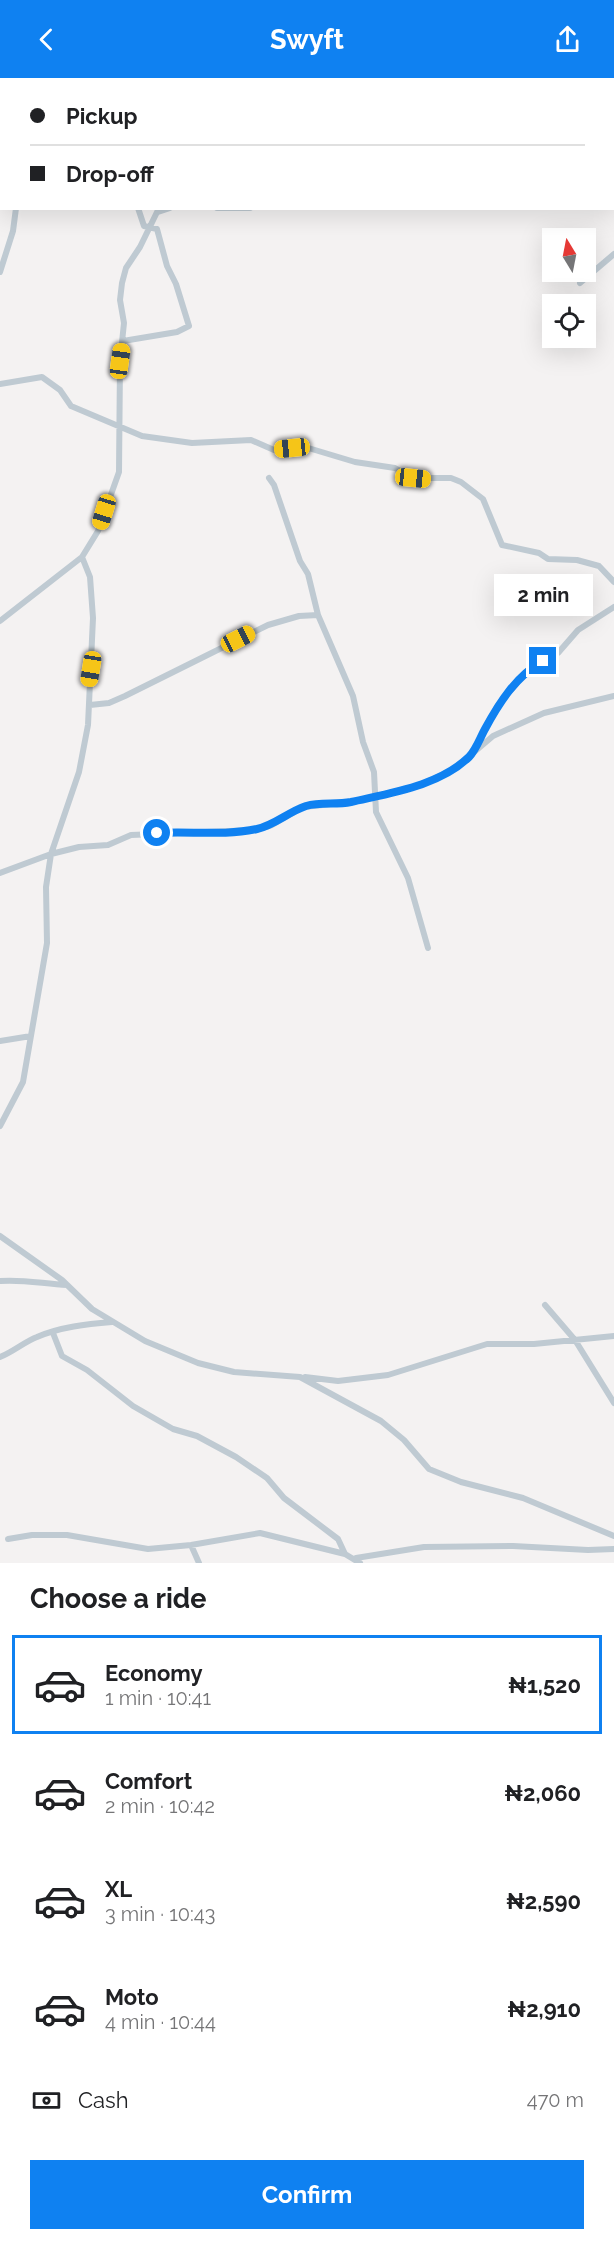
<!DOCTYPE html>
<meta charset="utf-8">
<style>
body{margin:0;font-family:Raleway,sans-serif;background:#f2f2f2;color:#202124;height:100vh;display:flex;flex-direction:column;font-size:22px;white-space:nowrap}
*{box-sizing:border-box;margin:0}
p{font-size:20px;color:#757577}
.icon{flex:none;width:33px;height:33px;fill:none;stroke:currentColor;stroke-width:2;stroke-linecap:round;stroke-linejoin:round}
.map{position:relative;height:1485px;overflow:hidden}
.details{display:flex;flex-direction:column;background:#fff;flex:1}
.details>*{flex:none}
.guide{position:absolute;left:0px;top:0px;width:615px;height:132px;box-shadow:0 6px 24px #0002;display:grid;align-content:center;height:132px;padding:0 30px;background:#fff}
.needle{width:39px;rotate:350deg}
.tools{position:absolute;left:542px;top:150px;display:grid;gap:12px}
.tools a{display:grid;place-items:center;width:54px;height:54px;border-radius:0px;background:#fff;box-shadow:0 6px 24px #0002;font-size:30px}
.end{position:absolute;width:27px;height:27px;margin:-14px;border:8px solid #0f81f1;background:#fff;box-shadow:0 0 0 3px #fff}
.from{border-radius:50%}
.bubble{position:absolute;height:42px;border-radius:0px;background:#fff;box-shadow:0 6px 24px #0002;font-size:20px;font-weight:700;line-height:42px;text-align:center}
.car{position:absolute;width:18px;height:36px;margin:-18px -9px;border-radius:8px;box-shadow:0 0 4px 2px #0007;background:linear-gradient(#f5c518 24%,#345 0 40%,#f5c518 0 76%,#345 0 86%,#f5c518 0)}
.guide b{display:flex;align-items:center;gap:21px;height:57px;font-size:22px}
.guide b+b{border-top:2px solid #e0e0e0}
.guide i{width:15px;height:15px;background:#202124}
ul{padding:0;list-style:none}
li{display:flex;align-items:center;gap:18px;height:99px;margin:0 12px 9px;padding:0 18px;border:3px solid transparent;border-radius:0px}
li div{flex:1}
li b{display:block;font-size:22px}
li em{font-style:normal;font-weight:700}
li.active{border-color:#0f81f1}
li>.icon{width:54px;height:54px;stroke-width:1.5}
h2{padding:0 30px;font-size:27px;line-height:72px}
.pay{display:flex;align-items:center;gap:15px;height:66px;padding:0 30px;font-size:22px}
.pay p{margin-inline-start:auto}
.button{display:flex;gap:12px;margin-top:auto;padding:12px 30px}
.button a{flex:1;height:69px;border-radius:0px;background:#0f81f1;color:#fff;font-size:24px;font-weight:700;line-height:69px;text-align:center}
header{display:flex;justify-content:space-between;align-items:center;height:78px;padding:0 30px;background:#0f81f1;color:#fff;font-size:27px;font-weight:700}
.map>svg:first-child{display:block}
</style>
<header><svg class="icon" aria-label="back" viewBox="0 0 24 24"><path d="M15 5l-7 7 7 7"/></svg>Swyft<svg class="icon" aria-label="share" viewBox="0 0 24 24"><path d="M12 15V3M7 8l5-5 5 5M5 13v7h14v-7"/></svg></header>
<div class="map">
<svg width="614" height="1485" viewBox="0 0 614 1485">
<rect width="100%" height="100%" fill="#f4f2f2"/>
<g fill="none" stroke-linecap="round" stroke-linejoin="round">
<!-- street -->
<path stroke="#bfcad2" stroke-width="6" d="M54,0V2
M82,0L83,2
M537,0V2
M583,0L586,2
M174,2L175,0
M614,9V8
M0,17L2,16
M217,130H250
M158,134L170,130
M0,194L13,153L16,130
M580,205L614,176
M123,263L177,254L189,248L176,206L167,188L157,151L144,148L138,130
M0,306L42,299L60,312L71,328L142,358L192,365L251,362L274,372L305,369L355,384L395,390L413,400H451L461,404L483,421L502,467L539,475L548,481L577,482L599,488L614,504
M269,400L274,407L300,483L308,496L318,537L353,618L363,664L374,694L376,734L408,800L428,870
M0,543L82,479L98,453L119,394L120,283L124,245L120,222L122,205L126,190L140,169L159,130
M90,627L109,625L125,618L268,547L299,538L318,537
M475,671L498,627L528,592L558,575L578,552L614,529
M0,795L51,776L79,769L108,767L131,757L255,752L272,747L303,729L352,724L418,708L453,692L493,658L544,635L614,618
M0,963L31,958
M0,1048L23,1004L47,865L46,809L51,776L79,694L88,647L93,540L90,499L82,479
M0,1158L62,1202L92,1231L145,1263L198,1285L234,1294L300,1299L381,1343L404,1362L429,1391L461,1404L523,1420L614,1458
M0,1203C23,1201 44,1206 67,1207
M545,1227L575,1262L614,1325
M53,1255L62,1278L87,1292L133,1328L173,1351L197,1358L236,1379L267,1400L284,1420L338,1461L345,1476
M0,1279C13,1274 24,1264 37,1259C60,1249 87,1246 112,1244
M305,1299L338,1303L388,1297L487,1266H534L614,1258
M8,1461L32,1457H67L148,1471L191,1467L260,1455L345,1476L360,1485
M191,1467L199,1485
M356,1480L424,1469L513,1468L588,1472L614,1471"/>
</g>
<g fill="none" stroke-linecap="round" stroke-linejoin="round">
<!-- route -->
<path stroke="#0f81f1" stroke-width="8" d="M157,755C190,753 224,758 257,751C275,747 288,734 306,728C321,724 336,727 351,724C390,715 439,708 469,679C476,672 480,660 485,651C499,625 516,598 543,583"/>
</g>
</svg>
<div class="tools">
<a><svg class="needle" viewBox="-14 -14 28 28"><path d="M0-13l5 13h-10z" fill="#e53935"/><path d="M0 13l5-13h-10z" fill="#757577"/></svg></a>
<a><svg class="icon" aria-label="locate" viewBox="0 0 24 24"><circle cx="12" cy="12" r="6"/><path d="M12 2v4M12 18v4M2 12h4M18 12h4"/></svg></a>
</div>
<i class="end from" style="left:157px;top:755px"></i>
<i class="end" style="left:543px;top:583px"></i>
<div class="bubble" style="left:494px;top:496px;width:99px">2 min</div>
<i class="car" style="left:120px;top:283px;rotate:8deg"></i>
<i class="car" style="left:292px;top:370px;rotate:264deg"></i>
<i class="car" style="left:413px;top:400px;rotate:96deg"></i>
<i class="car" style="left:104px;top:434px;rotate:197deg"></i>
<i class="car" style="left:238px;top:561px;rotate:63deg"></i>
<i class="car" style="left:91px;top:591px;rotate:189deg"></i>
<div class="guide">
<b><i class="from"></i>Pickup</b>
<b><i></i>Drop-off</b>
</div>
</div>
<section class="details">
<h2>Choose a ride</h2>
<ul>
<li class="active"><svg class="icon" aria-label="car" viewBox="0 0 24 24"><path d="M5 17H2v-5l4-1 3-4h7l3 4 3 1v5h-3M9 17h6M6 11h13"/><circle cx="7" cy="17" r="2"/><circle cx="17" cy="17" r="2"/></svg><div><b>Economy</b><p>1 min · 10:41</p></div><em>₦1,520</em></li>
<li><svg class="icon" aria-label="car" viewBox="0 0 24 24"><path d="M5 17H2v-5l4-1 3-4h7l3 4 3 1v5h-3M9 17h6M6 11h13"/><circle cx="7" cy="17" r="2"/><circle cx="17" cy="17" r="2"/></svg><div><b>Comfort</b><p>2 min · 10:42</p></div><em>₦2,060</em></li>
<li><svg class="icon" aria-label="car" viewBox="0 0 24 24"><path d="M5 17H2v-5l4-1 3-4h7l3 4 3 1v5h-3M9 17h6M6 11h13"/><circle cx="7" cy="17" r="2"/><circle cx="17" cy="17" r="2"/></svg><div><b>XL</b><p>3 min · 10:43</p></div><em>₦2,590</em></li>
<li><svg class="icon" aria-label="car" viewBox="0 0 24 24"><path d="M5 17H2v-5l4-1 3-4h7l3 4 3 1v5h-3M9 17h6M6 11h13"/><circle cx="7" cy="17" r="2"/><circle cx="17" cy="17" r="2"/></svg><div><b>Moto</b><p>4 min · 10:44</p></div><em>₦2,910</em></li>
</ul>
<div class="pay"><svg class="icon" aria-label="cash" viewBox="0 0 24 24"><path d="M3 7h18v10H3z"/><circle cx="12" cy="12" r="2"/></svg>Cash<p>470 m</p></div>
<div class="button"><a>Confirm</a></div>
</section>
